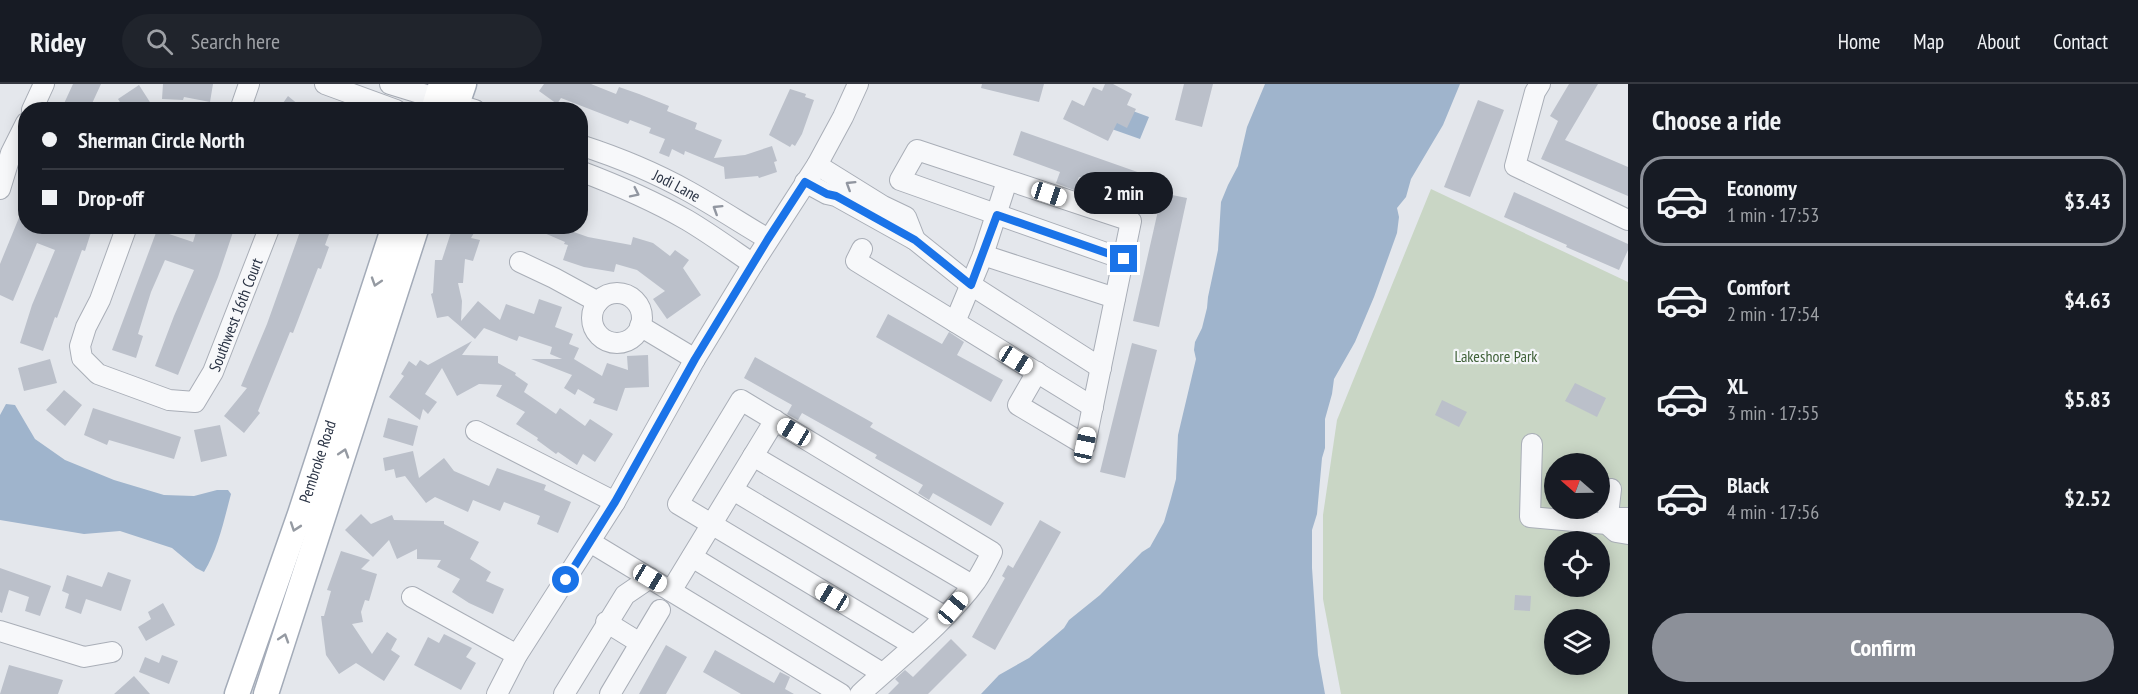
<!DOCTYPE html>
<meta charset="utf-8">
<style>
body{margin:0;font-family:"PT Sans Narrow",sans-serif;background:#20242c;color:#f1f3f6;height:100vh;display:flex;flex-direction:column;font-size:22px;white-space:nowrap}
*{box-sizing:border-box;margin:0}
p{font-size:20px;color:#9ea1a6}
.icon{flex:none;width:33px;height:33px;fill:none;stroke:currentColor;stroke-width:2;stroke-linecap:round;stroke-linejoin:round}
.map{position:relative;flex:1;overflow:hidden}
.details{display:flex;flex-direction:column;background:#171b24;width:510px}
.details>*{flex:none}
.banner{position:absolute;left:18px;top:18px;width:570px;height:132px;border-radius:24px;box-shadow:0 3px 15px #0003;display:grid;align-content:center;height:132px;padding:0 24px;background:#171b24}
.needle{width:39px;rotate:290deg}
.buttons{position:absolute;left:1544px;top:369px;display:grid;gap:12px}
.buttons a{display:grid;place-items:center;width:66px;height:66px;border-radius:50%;background:#171b24;box-shadow:0 3px 15px #0003;font-size:30px}
.end{position:absolute;width:27px;height:27px;margin:-14px;border:8px solid #1a73e8;background:#fff;box-shadow:0 0 0 3px #fff}
.from{border-radius:50%}
.bubble{position:absolute;height:42px;border-radius:21px;background:#171b24;box-shadow:0 3px 15px #0003;font-size:20px;font-weight:800;line-height:42px;text-align:center}
.car{position:absolute;width:18px;height:36px;margin:-18px -9px;border-radius:8px;box-shadow:0 0 4px 2px #0007;background:linear-gradient(#fff 24%,#345 0 40%,#fff 0 76%,#345 0 86%,#fff 0)}
.banner b{display:flex;align-items:center;gap:21px;height:57px;font-size:22px}
.banner b+b{border-top:2px solid #363941}
.banner i{width:15px;height:15px;background:#f1f3f6}
ul{padding:0;list-style:none}
li{display:flex;align-items:center;gap:18px;height:90px;margin:0 12px 9px;padding:0 12px;border:3px solid transparent;border-radius:24px}
li div{flex:1}
li b{display:block;font-size:22px}
li em{font-style:normal;font-weight:800}
li.active{border-color:#8c9099}
li>.icon{width:54px;height:54px;stroke-width:1.5}
h2{padding:0 24px;font-size:27px;line-height:72px}
.button{display:flex;gap:12px;margin-top:auto;padding:12px 24px}
.button a{flex:1;height:69px;border-radius:36px;background:#8c9099;color:#fff;font-size:24px;font-weight:800;line-height:69px;text-align:center}
header{display:flex;align-items:center;gap:36px;box-sizing:border-box;height:84px;padding:0 30px;background:#171b24;border-bottom:2px solid #363941}
header strong{font-size:28px}
nav{display:flex;gap:33px;margin-inline-start:auto;font-size:21px}
.search{width:420px;height:54px;background:#20242c;display:flex;align-items:center;gap:15px;box-sizing:border-box;padding:0 21px;border-radius:33px;color:#9ea1a6;font-size:22px}
main{display:flex;flex:1;min-height:0}
.map>svg:first-child{display:block}
</style>
<header>
<strong>Ridey</strong>
<div class="search"><svg class="icon" aria-label="search" viewBox="0 0 24 24"><circle cx="10" cy="10" r="6"/><path d="M15 15l6 6"/></svg>Search here</div>
<nav><a>Home</a><a>Map</a><a>About</a><a>Contact</a></nav>
</header>
<main>
<div class="map">
<svg width="1628" height="610" viewBox="0 0 1628 610">
<rect width="100%" height="100%" fill="#e4e7ec"/>
<!-- green -->
<path fill="#c9d6c5" fill-rule="evenodd" d="M1431,105L1628,198V610H1341L1323,515V431L1337,336ZM1554,380H1599V424H1554ZM1554,458H1599V502H1554ZM1554,536H1599V580H1554Z"/>
<!-- water -->
<path fill="#9fb4cc" d="M1265,0H1460L1443,41L1411,95L1406,113L1397,124L1399,133L1397,149L1374,213L1355,258L1334,295L1332,310L1325,335V364L1322,374L1317,430L1312,446V484L1318,571L1325,610H981L999,591L1029,574L1064,544L1069,536L1100,511L1142,468L1150,463L1164,438L1171,414L1176,395L1178,351L1196,275L1194,266L1195,258L1202,244L1207,224L1208,213L1218,166L1221,118L1228,101L1238,82L1247,43Z
M1114,20L1149,33L1140,55L1106,43Z
M6,320L15,321L35,355L65,376L114,396L164,411L194,412L217,406H228L231,410C224,436 218,465 204,488L196,484L172,464L120,447L84,450L0,436V331Z"/>
<!-- building -->
<path fill="#bbc0ca" d="M73,0H101L89,26H61Z
M163,0H213L210,18L184,13L183,16L162,15Z
M544,0H591L616,10L619,3L639,10L669,22L667,27L697,39L695,45L722,56L714,74L745,71L772,62L777,77L774,78L777,88L759,94L758,92L725,95L724,83L685,67L684,71L672,65L669,73L659,69L665,55L649,49L651,44L630,36L628,40L561,14L557,20L539,7Z
M982,0H1044L1039,18L981,4Z
M1105,0H1113L1132,10L1127,21L1136,25L1127,44L1117,39L1108,57L1063,35L1072,16L1084,22L1093,3L1102,7Z
M1184,0H1213L1202,43L1175,36Z
M1569,0H1598L1565,56L1628,83V112L1541,75L1558,37L1550,32Z
M139,1L155,26H125L118,15Z
M790,5L806,10L805,13L814,16L802,50L795,62L792,60L790,63L769,51Z
M288,12L305,26H278Z
M1478,16L1504,26L1470,113L1444,103Z
M1021,47L1146,91L1138,114L1079,93L1074,106L1056,99L1060,88L1013,71Z
M1514,108L1628,160V166L1619,186L1566,163L1567,161L1504,133Z
M1162,109L1187,114L1159,243L1133,237Z
M25,119L26,142H93L85,167L82,166L57,234L55,233L43,267L20,259L32,221L55,166L37,159L13,217L0,211V180Z
M198,142H235L218,193L178,291L155,282L174,232L194,186L165,176L151,208L138,250L143,252L136,274L112,266L157,146L193,158Z
M302,142H332L325,161L329,163L321,185L318,184L293,249L290,248L258,327L260,329L244,349L224,332L247,304L241,302L267,240Z
M453,142H478L471,154L480,156L473,177L465,175L463,199H458L462,217L461,237L478,217L500,236L506,220L534,230L539,215L562,223L555,243L573,250L569,260L579,264L574,275L602,292L607,279L628,286L627,272L648,271L649,303L625,304L617,327L593,319L595,315L578,305L575,311L564,304L572,291L531,275H562L550,270L552,263L519,252L517,257L484,244L475,255L448,232L437,234L431,210L433,209L435,176H442Z
M528,142H569L568,146L588,153L631,161L633,153L653,159L670,172L675,166L689,176L683,184L701,211L667,235L653,215L665,207L637,186L616,180L614,188L584,183L563,176L568,161L564,160L565,158Z
M888,230L942,260L949,248L964,258L957,271L1003,296L991,318L876,253Z
M472,257L462,271L498,272V279L516,289L515,291L528,300L524,308L556,330L560,324L585,342L590,335L613,350L595,378L583,370L577,381L558,368L556,370L537,356L538,354L516,340L525,328L496,312L502,301L479,300L457,312L442,284L425,310L437,318L428,330L423,325L420,336L389,313L404,292L401,290L409,277L416,282L420,276L428,281Z
M1132,259L1157,266L1125,394L1100,388Z
M755,273L873,339L870,343L1004,419L991,442L933,409L929,416L918,409L923,401L875,374L877,371L802,329L798,336L787,330L792,321L744,294Z
M50,275L57,299L24,307L18,284Z
M1575,299L1606,314L1597,333L1565,317Z
M64,306L82,321L65,342L46,326Z
M1442,316L1467,328L1459,343L1435,331Z
M93,324L181,353L174,375L109,356L107,361L84,351Z
M388,334L418,342L413,362L383,353Z
M220,341L227,372L201,378L194,346Z
M413,367L419,394L444,374L454,387L489,402L497,384L546,401L544,406L571,418L558,449L537,440L540,432L504,418L500,427L473,416L468,428L435,413L426,419L405,392L396,394L394,385L385,387L383,374Z
M361,430L371,440L392,431L394,436L444,437V440L479,458L470,475L491,488L486,497L504,505L493,530L469,519L452,508L460,495L437,483L441,476L417,475V465L397,475L389,456L373,473L345,446Z
M1040,436L1061,448L995,566L972,553L1005,494L1002,492L1008,481L1013,484Z
M341,467L370,476L361,485L377,490L369,517L365,516L361,528L363,538L352,540L372,570L387,548L397,555L391,566L400,572L384,597L356,579L339,590L326,571L321,532H324L331,507L327,506Z
M0,484L51,502L40,532L25,527L29,513L9,506L2,529L0,528Z
M108,488L131,496L121,527L86,515L81,530L65,524L69,510L62,507L67,491L102,503Z
M1515,511L1531,512L1530,527L1514,526Z
M163,519L175,541L146,557L138,543L151,535L148,528Z
M444,550L472,564L466,573L476,579L461,606L414,581L428,553L439,559Z
M951,555L967,571L928,610H888L899,599L895,595L905,586L913,593Z
M666,561L687,573L666,610H639Z
M715,566L774,599L780,588L790,593L785,605L794,610H741L703,588Z
M162,571L178,577L169,600L139,588L145,573L159,579Z
M9,581L63,596L58,610H0Z
M134,592L150,610H114Z"/>
<g fill="none" stroke-linecap="round" stroke-linejoin="round">
<!-- minor casing -->
<g stroke="#a9aeb7" stroke-width="22">
<g id="minor">
<path d="M325,0L396,26"/>
<path d="M390,0L475,26"/>
<path d="M1540,0L1535,8L1515,82L1628,136"/>
<path d="M32,26L44,0"/>
<path d="M240,26L249,0"/>
<path id="s1" d="M580,61C617,73 654,88 688,107C715,122 741,139 768,155"/>
<path d="M817,81L883,122L906,133L915,156"/>
<path d="M580,87C617,101 652,116 687,136C709,149 731,165 753,180"/>
<path d="M805,98L827,110L836,112L915,156L971,201L1101,284"/>
<path d="M0,105L11,69L26,39"/>
<path id="s2" d="M127,142L100,216L86,243L80,262L82,274L98,290L169,316L195,318L213,288L270,142"/>
<path d="M862,165L856,177L1093,323"/>
<path d="M983,171L1115,214"/>
<path d="M520,178L554,194L598,218"/>
<circle cx="617" cy="234" r="25"/>
<path d="M955,238L983,171L1007,97"/>
<path d="M640,242L695,275"/>
<path d="M1037,288L1018,321L1085,361C1100,286 1116,211 1131,137L917,66L900,96L1123,175"/>
<path d="M476,347L615,418"/>
<path d="M1532,360L1530,433L1607,440L1616,448L1628,450"/>
<path d="M753,372L972,501"/>
<path d="M733,406L944,532"/>
<path d="M1607,440L1611,405"/>
<path d="M1607,440L1615,434H1628"/>
<path d="M590,458L841,610"/>
<path d="M692,473L882,589"/>
<path d="M671,507L775,336"/>
<path d="M412,513L517,571"/>
<path d="M606,538L640,559"/>
<path d="M0,547L84,573L112,568"/>
<path d="M497,610L517,571L615,418L695,275L753,180L817,81L843,33L858,0"/>
<path d="M564,610L625,511L650,494"/>
<path d="M610,610L660,526"/>
<path d="M860,610C897,576 947,537 976,497C982,488 987,478 992,468L741,316L678,420L913,561"/>
</g>
</g>
<!-- major casing -->
<g stroke="#a3abb8" stroke-width="27">
<g id="major">
<path d="M433,26L441,0"/>
<path d="M455,26L464,0"/>
<path id="s3" d="M237,610L300,430L394,142"/>
<path d="M266,610L417,142"/>
</g>
</g>
<!-- minor -->
<use href="#minor" stroke="#f7f8fa" stroke-width="20"/>
<!-- major -->
<use href="#major" stroke="#fff" stroke-width="24"/>
</g>
<!-- one-way arrows -->
<defs><path id="oneway-chevron" d="M-2-3.5L2.5 0L-2 3.5" fill="none" stroke-width="1.6" stroke-linecap="round" stroke-linejoin="round" transform="scale(1.5)"/></defs>
<g stroke="#9196a0">
<use href="#oneway-chevron" transform="translate(850 101) rotate(-148)"/>
<use href="#oneway-chevron" transform="translate(635 109) rotate(26)"/>
<use href="#oneway-chevron" transform="translate(717 125) rotate(-148)"/>
</g>
<g stroke="#959aa2">
<use href="#oneway-chevron" transform="translate(376 198) rotate(108)"/>
<use href="#oneway-chevron" transform="translate(344 369) rotate(-72)"/>
<use href="#oneway-chevron" transform="translate(295 443) rotate(109)"/>
<use href="#oneway-chevron" transform="translate(284 554) rotate(-72)"/>
</g>
<g fill="none" stroke-linecap="round" stroke-linejoin="round">
<!-- route -->
<path stroke="#1a73e8" stroke-width="8" d="M566,496L615,418L695,275L768,155L805,98L827,110L836,112L915,156L971,201L997,131L1124,175"/>
</g>
<g text-anchor="middle" dominant-baseline="central" stroke-width="4.5" stroke-linejoin="round" paint-order="stroke">
<!-- street labels -->
<g font-size="16" fill="#2b3445" stroke="#f4f6f9">
<text stroke="none"><textPath href="#s1" startOffset="105">Jodi Lane</textPath></text>
<text stroke="none"><textPath href="#s2" startOffset="362">Southwest 16th Court</textPath></text>
<text stroke="none"><textPath href="#s3" startOffset="246">Pembroke Road</textPath></text>
</g>
<!-- park labels -->
<g font-size="16" fill="#3f6138" stroke="#f4f6f9">
<text x="1496" y="272">Lakeshore Park</text>
</g>
</g>
</svg>
<div class="buttons">
<a><svg class="needle" viewBox="-14 -14 28 28"><path d="M0-13l5 13h-10z" fill="#e53935"/><path d="M0 13l5-13h-10z" fill="#9ea1a6"/></svg></a>
<a><svg class="icon" aria-label="locate" viewBox="0 0 24 24"><circle cx="12" cy="12" r="6"/><path d="M12 2v4M12 18v4M2 12h4M18 12h4"/></svg></a>
<a><svg class="icon" aria-label="layers" viewBox="0 0 24 24"><path d="M12 4l9 5-9 5-9-5zM3 14l9 5 9-5"/></svg></a>
</div>
<i class="end from" style="left:566px;top:496px"></i>
<i class="end" style="left:1124px;top:175px"></i>
<div class="bubble" style="left:1074px;top:88px;width:99px">2 min</div>
<i class="car" style="left:1049px;top:110px;rotate:108deg"></i>
<i class="car" style="left:1016px;top:276px;rotate:122deg"></i>
<i class="car" style="left:794px;top:348px;rotate:301deg"></i>
<i class="car" style="left:1085px;top:361px;rotate:12deg"></i>
<i class="car" style="left:650px;top:494px;rotate:121deg"></i>
<i class="car" style="left:832px;top:513px;rotate:301deg"></i>
<i class="car" style="left:953px;top:524px;rotate:40deg"></i>
<div class="banner">
<b><i class="from"></i>Sherman Circle North</b>
<b><i></i>Drop-off</b>
</div>
</div>
<section class="details">
<h2>Choose a ride</h2>
<ul>
<li class="active"><svg class="icon" aria-label="car" viewBox="0 0 24 24"><path d="M5 17H2v-5l4-1 3-4h7l3 4 3 1v5h-3M9 17h6M6 11h13"/><circle cx="7" cy="17" r="2"/><circle cx="17" cy="17" r="2"/></svg><div><b>Economy</b><p>1 min · 17:53</p></div><em>$3.43</em></li>
<li><svg class="icon" aria-label="car" viewBox="0 0 24 24"><path d="M5 17H2v-5l4-1 3-4h7l3 4 3 1v5h-3M9 17h6M6 11h13"/><circle cx="7" cy="17" r="2"/><circle cx="17" cy="17" r="2"/></svg><div><b>Comfort</b><p>2 min · 17:54</p></div><em>$4.63</em></li>
<li><svg class="icon" aria-label="car" viewBox="0 0 24 24"><path d="M5 17H2v-5l4-1 3-4h7l3 4 3 1v5h-3M9 17h6M6 11h13"/><circle cx="7" cy="17" r="2"/><circle cx="17" cy="17" r="2"/></svg><div><b>XL</b><p>3 min · 17:55</p></div><em>$5.83</em></li>
<li><svg class="icon" aria-label="car" viewBox="0 0 24 24"><path d="M5 17H2v-5l4-1 3-4h7l3 4 3 1v5h-3M9 17h6M6 11h13"/><circle cx="7" cy="17" r="2"/><circle cx="17" cy="17" r="2"/></svg><div><b>Black</b><p>4 min · 17:56</p></div><em>$2.52</em></li>
</ul>
<div class="button"><a>Confirm</a></div>
</section>
</main>
